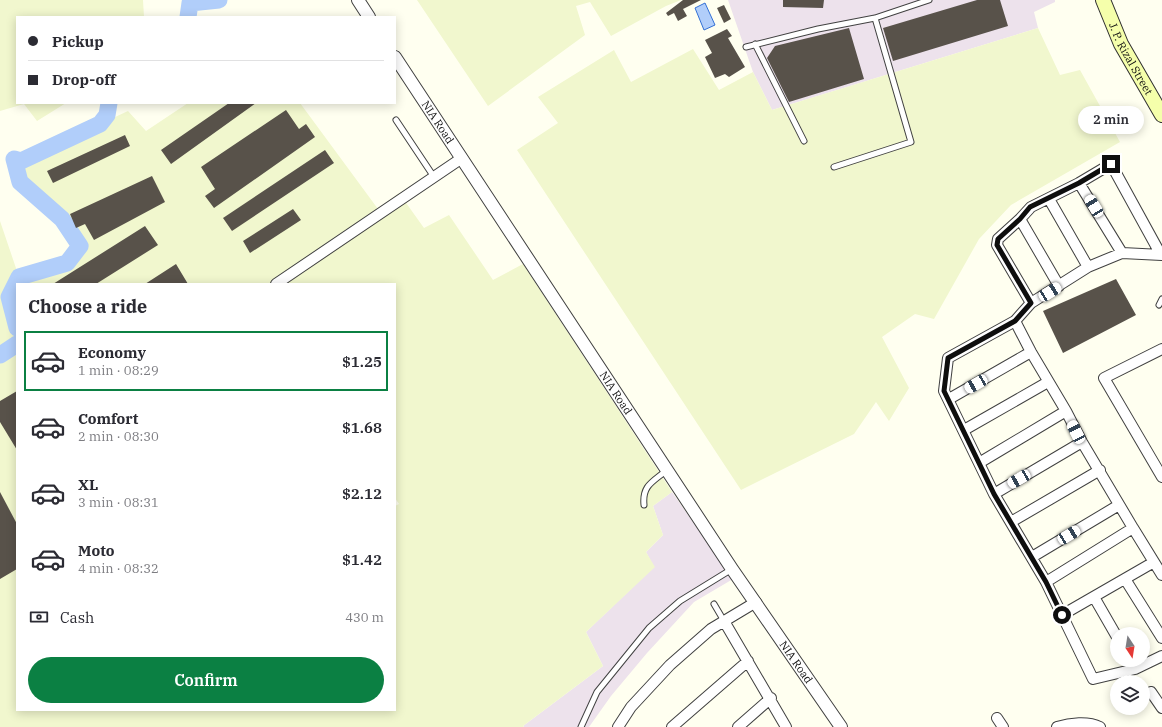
<!DOCTYPE html>
<meta charset="utf-8">
<style>
body{margin:0;font-family:"IBM Plex Serif",serif;background:#f2f2f3;color:#2b2b33;height:100vh;display:flex;flex-direction:column;font-size:15px;white-space:nowrap}
*{box-sizing:border-box;margin:0}
p{font-size:13px;color:#7c7c81}
.icon{flex:none;width:22px;height:22px;fill:none;stroke:currentColor;stroke-width:2;stroke-linecap:round;stroke-linejoin:round}
.map{position:relative;flex:1;overflow:hidden}
.drawer{position:absolute;left:16px;top:283px;width:380px;height:428px;display:flex;flex-direction:column;background:#fff;border-radius:0px;box-shadow:0 2px 10px #0003}
.drawer>*{flex:none}
.top-card{position:absolute;left:16px;top:16px;width:380px;height:88px;border-radius:0px;box-shadow:0 2px 10px #0003;display:grid;align-content:center;height:88px;padding:0 12px;background:#fff}
.needle{width:26px;rotate:168deg}
.tools{position:absolute;left:1110px;top:627px;display:grid;gap:8px}
.tools a{display:grid;place-items:center;width:40px;height:40px;border-radius:50%;background:#fff;box-shadow:0 2px 10px #0003;font-size:20px}
.end{position:absolute;width:18px;height:18px;margin:-9px;border:5px solid #0e0e0e;background:#fff;box-shadow:0 0 0 2px #fff}
.from{border-radius:50%}
.bubble{position:absolute;height:28px;border-radius:14px;background:#fff;box-shadow:0 2px 10px #0003;font-size:13px;font-weight:600;line-height:28px;text-align:center}
.car{position:absolute;width:12px;height:24px;margin:-12px -6px;border-radius:5px;box-shadow:0 0 3px 1px #0007;background:linear-gradient(#fff 24%,#345 0 40%,#fff 0 76%,#345 0 86%,#fff 0)}
.top-card b{display:flex;align-items:center;gap:14px;height:38px;font-size:15px}
.top-card b+b{border-top:1px solid #e1e1e2}
.top-card i{width:10px;height:10px;background:#2b2b33}
ul{padding:0;list-style:none}
li{display:flex;align-items:center;gap:12px;height:60px;margin:0 8px 6px;padding:0 4px;border:2px solid transparent;border-radius:0px}
li div{flex:1}
li b{display:block;font-size:15px}
li em{font-style:normal;font-weight:600}
li.selected{border-color:#0b8043}
li>.icon{width:36px;height:36px;stroke-width:1.5}
h2{padding:0 12px;font-size:18px;line-height:48px}
.pay{display:flex;align-items:center;gap:10px;height:44px;padding:0 12px;font-size:15px}
.pay p{margin-inline-start:auto}
.cta{display:flex;gap:8px;margin-top:auto;padding:8px 12px}
.cta a{flex:1;height:46px;border-radius:24px;background:#0b8043;color:#fff;font-size:16px;font-weight:600;line-height:46px;text-align:center}
.map>svg:first-child{display:block}
</style>
<div class="map">
<svg width="1162" height="727" viewBox="0 0 1162 727">
<rect width="100%" height="100%" fill="#fffff0"/>
<!-- industrial -->
<path fill="#ede2ec" d="M728,0H1055V2L1034,12L1038,28L772,110L753,72Z
M672,492L733,579L694,602L647,653L611,696L589,727H524L523,726L603,666L586,632L654,567L646,552L663,535L653,506Z"/>
<!-- farmland -->
<path fill="#f1f7ce" fill-rule="evenodd" d="M0,0H143L144,17H17V103H66L37,121L24,104L0,111Z
M417,0H681L666,6L611,36L590,2L576,6L585,35L488,106Z
M1038,28L1060,75L1080,70L1120,142L1011,205L979,239L934,319L915,314L882,337L909,388L889,421L876,402L854,434L741,490L517,150L558,123L538,97L614,50L631,82L693,49L719,90L753,72L772,110Z
M188,103H300L378,209L399,193L424,228L449,215L493,280L523,264L672,492L653,506L663,535L646,552L655,567L586,632L603,666L523,726L524,727H0V221L19,277L67,263L80,246L62,219L20,182L14,159L21,161L128,111L146,131ZM17,284H395V498L399,504L395,506V710H17Z"/>
<!-- water -->
<path fill="#b1cefa" stroke="#3370d5" d="M705,3L715,25L704,30L695,8Z"/>
<g fill="none" stroke-linecap="round" stroke-linejoin="round">
<!-- river -->
<path stroke="#b1cefa" stroke-width="17" d="M188,17L190,3L219,0
M17,328L9,297L19,277L67,263L80,246L62,219L20,182L14,159L21,161L100,124L107,115L109,103
M0,355L17,344"/>
</g>
<!-- building -->
<path fill="#58524a" d="M683,0H701L683,9L687,16L678,21L674,13L668,16L666,13Z
M783,0H824L823,8L783,7Z
M977,0H1000L1008,26L893,61L883,28Z
M724,5L731,19L724,23L717,8Z
M849,28L864,79L789,102L767,58L775,46Z
M727,29L732,36L728,38L745,67L729,77L725,74L715,78L705,57L712,53L705,40Z
M229,103H256L171,164L161,150Z
M286,110L299,129L306,124L315,137L214,208L205,196L215,189L201,167Z
M125,135L130,146L53,183L47,171Z
M325,150L334,163L232,231L223,218Z
M152,176L165,202L94,240L85,224L76,228L70,214Z
M293,209L301,220L250,253L243,241Z
M145,226L158,245L96,284H53Z
M176,264L188,284H145Z
M1116,279L1136,315L1063,353L1043,311Z
M17,391V450L0,422V401Z
M0,492L17,524V569L0,579Z"/>
<g fill="none" stroke-linecap="round" stroke-linejoin="round">
<!-- service casing -->
<g stroke="#414141" stroke-width="7">
<path id="service" d="M755,44L804,141
M746,47L818,29L875,18L929,0
M396,120L434,177
M834,167L911,142L875,18
M1159,305L1162,299
M644,505C642,485 653,482 667,470
M714,604L724,621
M581,727L597,692L649,628L680,601L732,569"/>
</g>
<!-- minor casing -->
<g stroke="#414141" stroke-width="12">
<path id="minor" d="M1079,183L1122,253
M1049,199L1088,267
M1020,219L1059,286
M1161,255L1111,164L1079,183L1031,207L1020,219L998,239L997,245L1031,303L1088,267L1122,253L1162,255
M276,284L462,158
M1015,321L1031,352L1066,411L1082,442L1133,528L1046,582L994,494L944,391L948,358L1015,321L1031,303
M1162,349L1104,378L1162,477
M949,399L1031,352
M964,430L1048,382
M979,463L1066,411
M994,494L1082,442
M1011,522L1100,470
M1133,528L1162,575
M1032,557L1119,505
M1125,579L1162,638
M1046,582L1093,679L1135,669L1162,656
M1094,597L1117,637
M1062,615L1154,562
M724,621L786,727
M1130,660L1135,669
M1151,692L1162,708
M997,718L1003,727
M618,727L631,707L670,665L711,629L756,602
M672,727L748,661
M738,727L771,698
M1057,727C1070,723 1088,721 1100,727"/>
</g>
<!-- tertiary casing -->
<g stroke="#414141" stroke-width="14">
<g id="tertiary">
<path d="M358,0L369,17"/>
<path id="s1" d="M395,57L732,569L841,727"/>
</g>
</g>
<!-- secondary casing -->
<g stroke="#303030" stroke-width="16">
<g id="secondary">
<path id="s2" d="M1103,0L1121,44L1162,115"/>
</g>
</g>
<!-- service -->
<use href="#service" stroke="#fff" stroke-width="5"/>
<!-- minor -->
<use href="#minor" stroke="#fff" stroke-width="10"/>
<!-- tertiary -->
<use href="#tertiary" stroke="#fff" stroke-width="12"/>
<!-- secondary -->
<use href="#secondary" stroke="#f5ffab" stroke-width="14"/>
</g>
<g fill="none" stroke-linecap="round" stroke-linejoin="round">
<!-- route -->
<path stroke="#0e0e0e" stroke-width="5" d="M1062,615L1046,582L994,494L944,391L948,358L1015,321L1031,303L997,245L998,239L1020,219L1030,207L1079,183L1111,164"/>
</g>
<g text-anchor="middle" dominant-baseline="central" stroke-width="4" stroke-linejoin="round" paint-order="stroke">
<!-- street labels -->
<g font-size="11" fill="#0e0e0e" stroke="#fff">
<text stroke="none"><textPath href="#s2" startOffset="65">J. P. Rizal Street</textPath></text>
<text stroke="none"><textPath href="#s1" startOffset="78">NIA Road</textPath></text>
<text stroke="none"><textPath href="#s1" startOffset="402">NIA Road</textPath></text>
<text stroke="none"><textPath href="#s1" startOffset="726">NIA Road</textPath></text>
</g>
</g>
</svg>
<div class="tools">
<a><svg class="needle" viewBox="-14 -14 28 28"><path d="M0-13l5 13h-10z" fill="#e53935"/><path d="M0 13l5-13h-10z" fill="#7c7c81"/></svg></a>
<a><svg class="icon" aria-label="layers" viewBox="0 0 24 24"><path d="M12 4l9 5-9 5-9-5zM3 14l9 5 9-5"/></svg></a>
</div>
<i class="end from" style="left:1062px;top:615px"></i>
<i class="end" style="left:1111px;top:164px"></i>
<div class="bubble" style="left:1078px;top:106px;width:66px">2 min</div>
<i class="car" style="left:1094px;top:206px;rotate:329deg"></i>
<i class="car" style="left:1050px;top:292px;rotate:58deg"></i>
<i class="car" style="left:976px;top:384px;rotate:240deg"></i>
<i class="car" style="left:1076px;top:432px;rotate:333deg"></i>
<i class="car" style="left:1019px;top:479px;rotate:240deg"></i>
<i class="car" style="left:1069px;top:535px;rotate:59deg"></i>
<div class="top-card">
<b><i class="from"></i>Pickup</b>
<b><i></i>Drop-off</b>
</div>
<section class="drawer">
<h2>Choose a ride</h2>
<ul>
<li class="selected"><svg class="icon" aria-label="car" viewBox="0 0 24 24"><path d="M5 17H2v-5l4-1 3-4h7l3 4 3 1v5h-3M9 17h6M6 11h13"/><circle cx="7" cy="17" r="2"/><circle cx="17" cy="17" r="2"/></svg><div><b>Economy</b><p>1 min · 08:29</p></div><em>$1.25</em></li>
<li><svg class="icon" aria-label="car" viewBox="0 0 24 24"><path d="M5 17H2v-5l4-1 3-4h7l3 4 3 1v5h-3M9 17h6M6 11h13"/><circle cx="7" cy="17" r="2"/><circle cx="17" cy="17" r="2"/></svg><div><b>Comfort</b><p>2 min · 08:30</p></div><em>$1.68</em></li>
<li><svg class="icon" aria-label="car" viewBox="0 0 24 24"><path d="M5 17H2v-5l4-1 3-4h7l3 4 3 1v5h-3M9 17h6M6 11h13"/><circle cx="7" cy="17" r="2"/><circle cx="17" cy="17" r="2"/></svg><div><b>XL</b><p>3 min · 08:31</p></div><em>$2.12</em></li>
<li><svg class="icon" aria-label="car" viewBox="0 0 24 24"><path d="M5 17H2v-5l4-1 3-4h7l3 4 3 1v5h-3M9 17h6M6 11h13"/><circle cx="7" cy="17" r="2"/><circle cx="17" cy="17" r="2"/></svg><div><b>Moto</b><p>4 min · 08:32</p></div><em>$1.42</em></li>
</ul>
<div class="pay"><svg class="icon" aria-label="cash" viewBox="0 0 24 24"><path d="M3 7h18v10H3z"/><circle cx="12" cy="12" r="2"/></svg>Cash<p>430 m</p></div>
<div class="cta"><a>Confirm</a></div>
</section>
</div>
